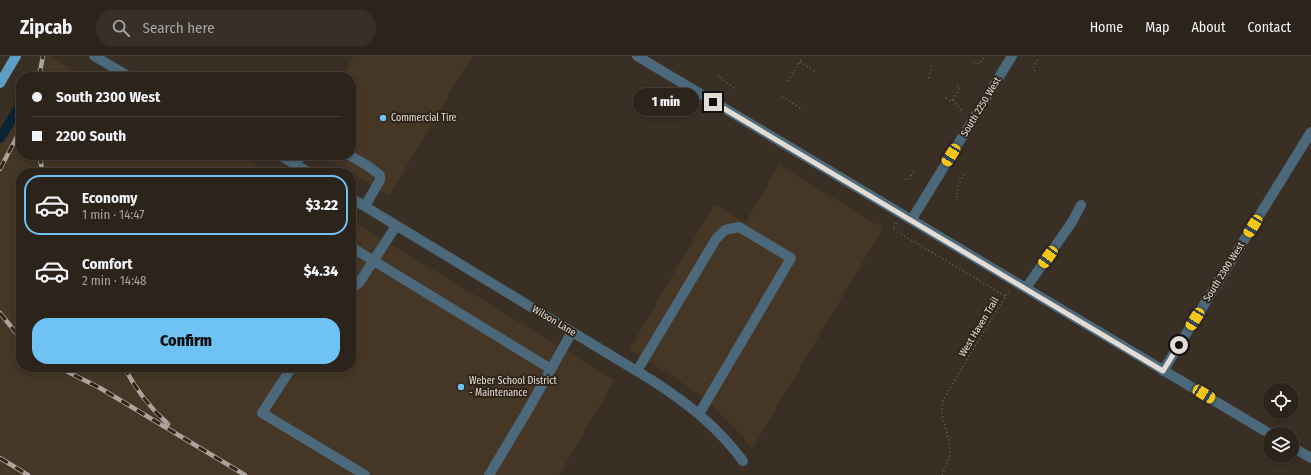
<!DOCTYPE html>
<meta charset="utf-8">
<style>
body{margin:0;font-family:"Fira Sans Condensed",sans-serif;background:#382f28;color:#f1f3f6;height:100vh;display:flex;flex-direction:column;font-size:15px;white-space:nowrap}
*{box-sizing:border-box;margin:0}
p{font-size:13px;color:#a6a4a3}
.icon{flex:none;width:22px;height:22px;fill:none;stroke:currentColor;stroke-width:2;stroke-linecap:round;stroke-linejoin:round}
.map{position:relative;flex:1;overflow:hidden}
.sheet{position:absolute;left:16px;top:112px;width:340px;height:204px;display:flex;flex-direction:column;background:#2c231b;border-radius:16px;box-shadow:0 2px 6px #0003,0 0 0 1px #48403a}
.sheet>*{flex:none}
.hud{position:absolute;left:16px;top:16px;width:340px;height:88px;border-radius:16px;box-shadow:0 2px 6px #0003,0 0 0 1px #48403a;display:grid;align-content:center;height:88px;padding:0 16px;background:#2c231b}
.tools{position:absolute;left:1263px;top:327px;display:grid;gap:8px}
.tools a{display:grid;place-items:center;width:36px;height:36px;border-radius:50%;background:#2c231b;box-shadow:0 2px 6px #0003,0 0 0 1px #48403a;font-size:20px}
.end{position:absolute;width:18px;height:18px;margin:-9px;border:5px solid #e3dcd5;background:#111;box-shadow:0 0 0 2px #111}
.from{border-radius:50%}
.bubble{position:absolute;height:28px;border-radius:14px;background:#2c231b;box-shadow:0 2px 6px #0003,0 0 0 1px #48403a;font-size:13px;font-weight:800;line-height:28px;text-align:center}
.car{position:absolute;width:12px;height:24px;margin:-12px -6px;border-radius:5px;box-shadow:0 0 3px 1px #0007;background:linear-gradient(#f5c518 24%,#345 0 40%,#f5c518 0 76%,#345 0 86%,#f5c518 0)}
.hud b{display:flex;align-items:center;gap:14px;height:38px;font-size:15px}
.hud b+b{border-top:1px solid #48403a}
.hud i{width:10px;height:10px;background:#f1f3f6}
ul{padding:7px 0 0;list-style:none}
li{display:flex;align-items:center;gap:12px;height:60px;margin:0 8px 6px;padding:0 8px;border:2px solid transparent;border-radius:16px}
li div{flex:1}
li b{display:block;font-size:15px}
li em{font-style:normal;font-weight:800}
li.selected{border-color:#6fc2f4}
li>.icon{width:36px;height:36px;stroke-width:1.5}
.button{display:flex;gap:8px;margin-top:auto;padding:8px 16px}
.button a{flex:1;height:46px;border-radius:16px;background:#6fc2f4;color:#111;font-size:16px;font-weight:800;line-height:46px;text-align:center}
header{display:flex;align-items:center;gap:24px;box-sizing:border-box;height:56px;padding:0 20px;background:#2c231b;border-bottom:1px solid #48403a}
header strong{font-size:19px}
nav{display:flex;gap:22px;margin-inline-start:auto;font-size:14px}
.search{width:280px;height:36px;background:#382f28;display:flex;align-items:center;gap:10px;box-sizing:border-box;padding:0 14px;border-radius:16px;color:#a6a4a3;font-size:15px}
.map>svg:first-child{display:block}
</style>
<header>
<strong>Zipcab</strong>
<div class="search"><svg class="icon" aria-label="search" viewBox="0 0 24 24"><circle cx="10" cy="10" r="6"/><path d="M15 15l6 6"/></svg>Search here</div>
<nav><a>Home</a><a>Map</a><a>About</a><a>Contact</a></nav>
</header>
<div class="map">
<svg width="1311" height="419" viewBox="0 0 1311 419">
<rect width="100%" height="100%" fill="#3a2f24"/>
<!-- built -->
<path fill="#453625" d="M46,0H51L85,21H32Z
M354,0H472L389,140L321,99H351V21H341Z
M21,39V99H236L272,117H21V311H351V164L615,324L559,419H0V71Z
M779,109L883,172L752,393L731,368L705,343L674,321L629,294L714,148L745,167Z"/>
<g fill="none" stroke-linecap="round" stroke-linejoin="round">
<!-- canal -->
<path stroke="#0b2433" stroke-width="10" d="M0,82L21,48"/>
<!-- path -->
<path stroke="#6f655b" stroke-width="1.5" stroke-dasharray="1 3" stroke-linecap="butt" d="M800,6L815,15
M974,6L977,8L980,7L984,0
M1035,15L1033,12L1038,3
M719,19L718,20L736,34
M929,22L932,10
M788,25L801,4
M782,41L803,54
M946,42L951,45L954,42L960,32L956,29
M953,44L963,57
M905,123L908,124L914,115
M957,141H956L959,128L964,119
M896,167L893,173L1005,240
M942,419C945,412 949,406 950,398C951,378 937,361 944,342L1009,234"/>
<!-- minor -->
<path stroke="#4b697b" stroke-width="10" d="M94,0L130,21
M637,0L1270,378
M279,99L310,117
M349,99L368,110L380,119V124L365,150
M295,108L302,99
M351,142L650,323C686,346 717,370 743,405
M912,163L1012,0
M351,191L551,313
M351,232L359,227L396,170
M1026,232L1072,166L1081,149
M292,311L262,357L365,419
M637,315L716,183L725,174L739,171L791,202L699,358
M1163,315L1311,76
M1292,391L1311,402
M489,419L525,359L572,276"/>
<!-- major -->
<path stroke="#5f9ec4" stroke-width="10" d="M0,27L16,0"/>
<!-- rail casing -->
<g stroke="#aca49c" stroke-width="4.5">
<path id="rail" d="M39,21L43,0
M39,99L43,117
M0,113L21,73
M0,257L21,283
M58,311L100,332L245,419
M124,311C135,332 150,352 168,368
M0,402L28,419"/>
</g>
<!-- rail -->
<use href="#rail" stroke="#30251a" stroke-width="3" stroke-dasharray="9" stroke-linecap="butt"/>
</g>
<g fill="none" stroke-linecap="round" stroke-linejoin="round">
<!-- route -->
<path stroke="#e3dcd5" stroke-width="5" d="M713,46L1163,315L1179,289"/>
</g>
<!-- markers -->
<g fill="#6fc2f4" stroke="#30251a" stroke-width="1.5">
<circle cx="383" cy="62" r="4"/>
<circle cx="461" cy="331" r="4"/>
</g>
<g text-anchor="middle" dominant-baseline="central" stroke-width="4" stroke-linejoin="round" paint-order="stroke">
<!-- street labels -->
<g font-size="10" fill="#e3dcd5" stroke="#30251a">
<text transform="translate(981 51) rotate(-59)">South 2250 West</text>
<text transform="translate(1224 216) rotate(-58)">South 2300 West</text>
<text transform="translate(554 265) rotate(31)">Wilson Lane</text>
<text transform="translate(979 271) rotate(-59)">West Haven Trail</text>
</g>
<!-- poi labels -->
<g font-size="10" fill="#e3dcd5" stroke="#30251a" text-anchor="start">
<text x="391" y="62">Commercial Tire</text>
<text x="469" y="325">Weber School District<tspan x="469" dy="12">- Maintenance</tspan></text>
</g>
</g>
</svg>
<div class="tools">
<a><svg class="icon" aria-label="locate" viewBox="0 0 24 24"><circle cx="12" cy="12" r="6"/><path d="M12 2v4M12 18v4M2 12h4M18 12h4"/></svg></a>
<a><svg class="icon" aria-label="layers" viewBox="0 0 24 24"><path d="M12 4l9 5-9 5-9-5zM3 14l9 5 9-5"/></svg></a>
</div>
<i class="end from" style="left:1179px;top:289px"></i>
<i class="end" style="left:713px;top:46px"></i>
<div class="bubble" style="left:633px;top:32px;width:66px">1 min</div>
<i class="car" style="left:951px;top:99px;rotate:212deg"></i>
<i class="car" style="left:1253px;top:170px;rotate:212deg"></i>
<i class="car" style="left:1048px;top:201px;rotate:216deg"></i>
<i class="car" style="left:1195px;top:263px;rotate:212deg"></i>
<i class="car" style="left:1204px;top:338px;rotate:121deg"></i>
<div class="hud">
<b><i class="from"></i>South 2300 West</b>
<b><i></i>2200 South</b>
</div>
<section class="sheet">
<ul>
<li class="selected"><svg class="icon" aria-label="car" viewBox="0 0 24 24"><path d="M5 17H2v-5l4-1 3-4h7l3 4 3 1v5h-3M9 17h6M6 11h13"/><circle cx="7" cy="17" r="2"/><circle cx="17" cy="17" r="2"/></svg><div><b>Economy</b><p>1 min · 14:47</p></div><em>$3.22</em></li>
<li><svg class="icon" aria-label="car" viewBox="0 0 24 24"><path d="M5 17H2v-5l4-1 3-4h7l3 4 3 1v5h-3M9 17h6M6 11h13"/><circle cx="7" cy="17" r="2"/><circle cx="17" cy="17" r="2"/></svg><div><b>Comfort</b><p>2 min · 14:48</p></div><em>$4.34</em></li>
</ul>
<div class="button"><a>Confirm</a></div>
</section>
</div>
